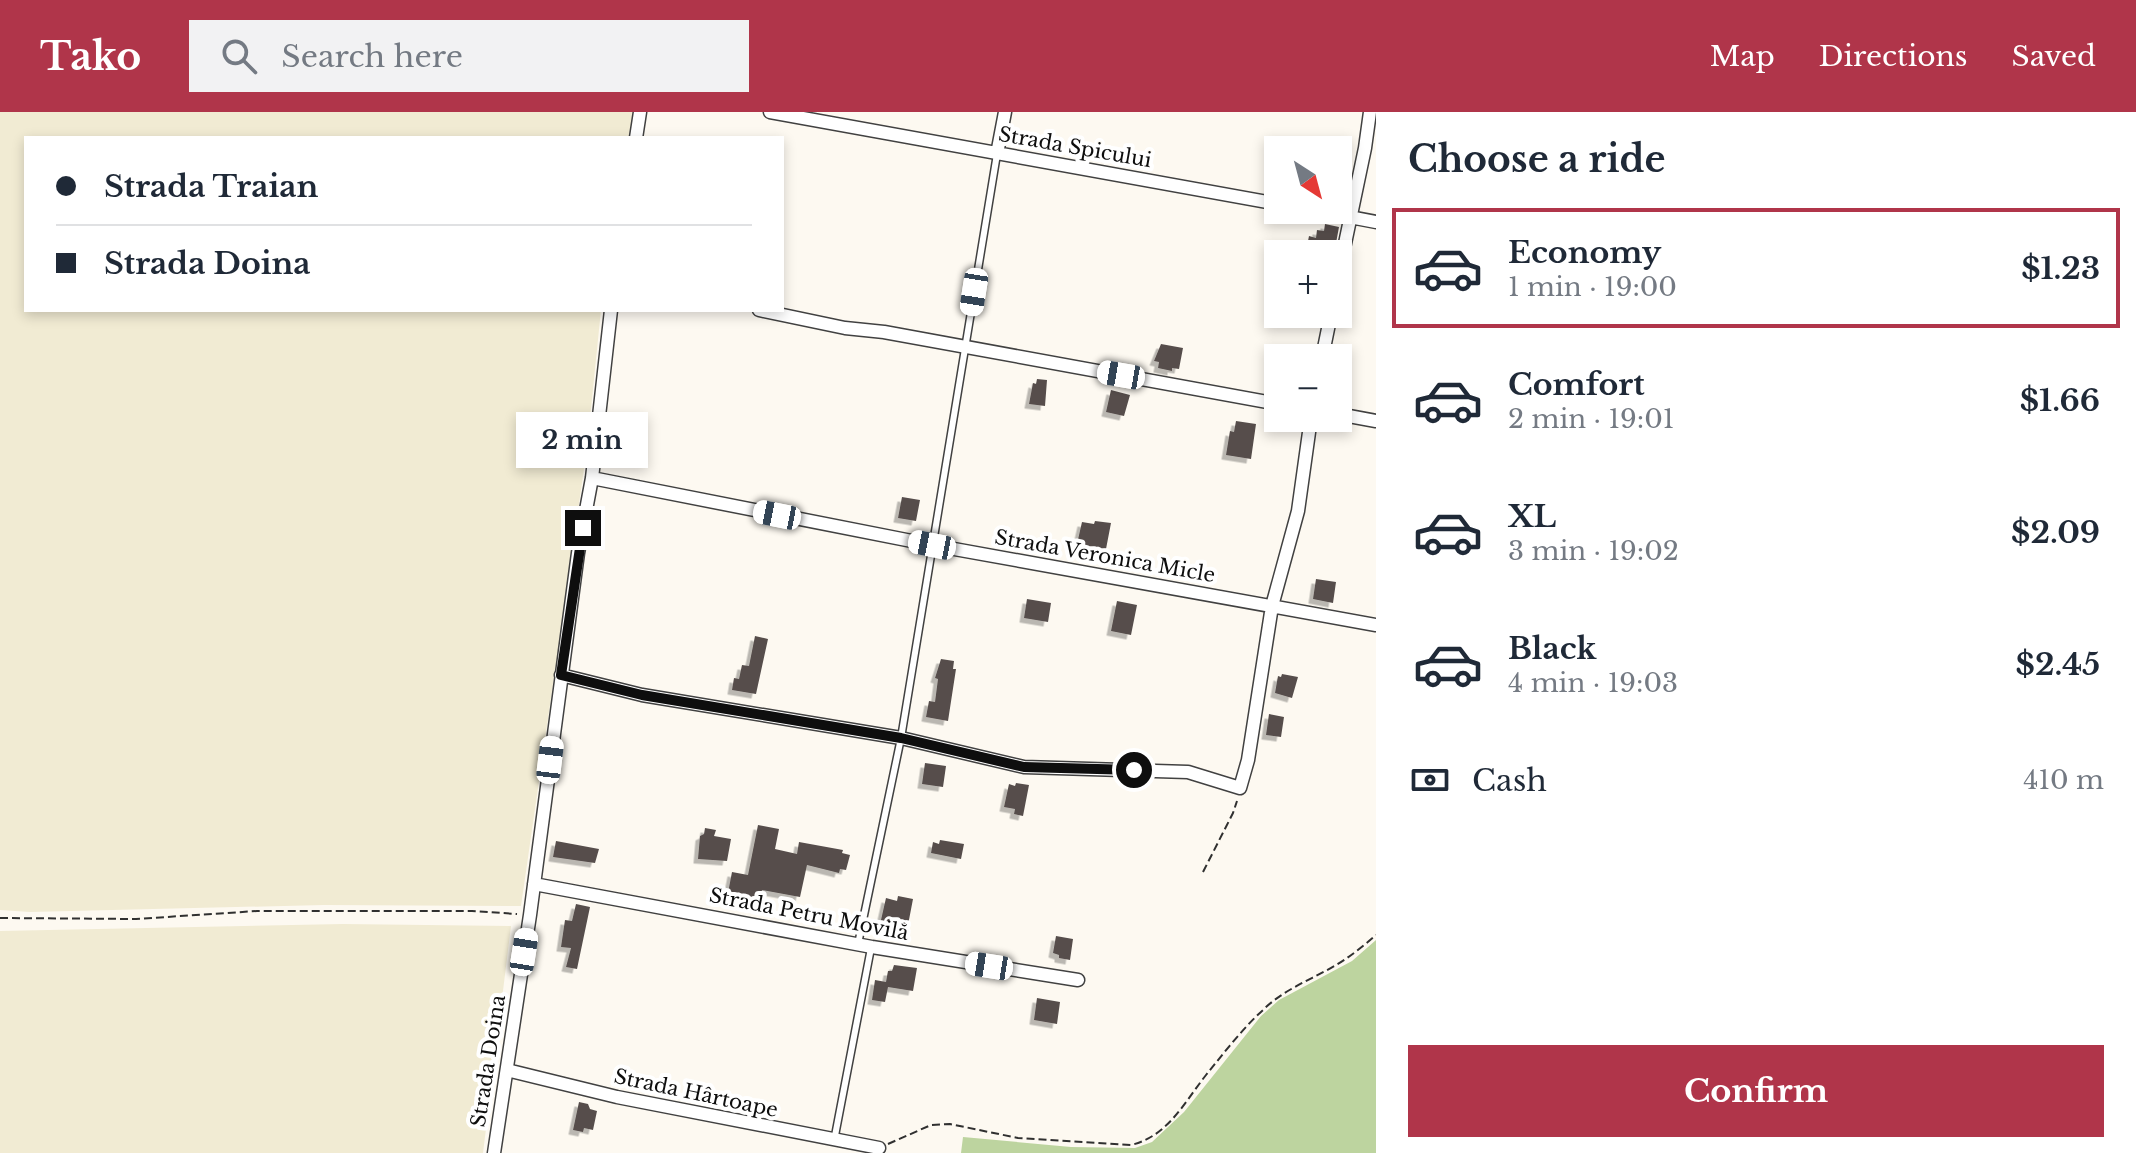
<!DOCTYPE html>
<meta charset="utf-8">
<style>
body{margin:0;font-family:"Libre Baskerville",serif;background:#f2f2f3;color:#1f2937;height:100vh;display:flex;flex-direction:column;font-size:30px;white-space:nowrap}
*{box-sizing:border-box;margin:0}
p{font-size:26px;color:#747a83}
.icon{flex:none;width:44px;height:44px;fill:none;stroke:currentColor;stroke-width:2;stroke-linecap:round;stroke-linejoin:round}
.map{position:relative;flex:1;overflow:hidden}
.drawer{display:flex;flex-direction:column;background:#fff;width:760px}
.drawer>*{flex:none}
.hud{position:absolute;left:24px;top:24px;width:760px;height:176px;border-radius:0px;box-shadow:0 4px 12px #0003;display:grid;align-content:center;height:176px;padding:0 32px;background:#fff}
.needle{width:52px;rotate:144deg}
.controls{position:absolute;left:1264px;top:24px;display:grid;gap:16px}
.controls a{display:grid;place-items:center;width:88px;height:88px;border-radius:0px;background:#fff;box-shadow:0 4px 12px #0003;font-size:40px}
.end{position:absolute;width:36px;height:36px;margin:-18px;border:10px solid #0e0e0e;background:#fff;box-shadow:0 0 0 4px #fff}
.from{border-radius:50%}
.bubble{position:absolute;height:56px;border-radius:0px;background:#fff;box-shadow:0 4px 12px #0003;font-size:26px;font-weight:700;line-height:56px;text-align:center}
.car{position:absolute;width:24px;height:48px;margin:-24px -12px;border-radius:10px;box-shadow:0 0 6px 2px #0007;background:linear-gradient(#fff 24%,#345 0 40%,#fff 0 76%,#345 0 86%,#fff 0)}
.hud b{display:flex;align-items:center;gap:28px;height:76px;font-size:30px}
.hud b+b{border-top:2px solid #e0e1e3}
.hud i{width:20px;height:20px;background:#1f2937}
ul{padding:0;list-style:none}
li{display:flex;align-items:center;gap:24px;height:120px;margin:0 16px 12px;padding:0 16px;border:4px solid transparent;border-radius:0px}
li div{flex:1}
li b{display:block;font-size:30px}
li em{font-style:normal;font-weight:700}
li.selected{border-color:#b0354a}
li>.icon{width:72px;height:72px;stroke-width:1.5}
h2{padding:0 32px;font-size:36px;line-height:96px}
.pay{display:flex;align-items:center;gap:20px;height:88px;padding:0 32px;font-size:30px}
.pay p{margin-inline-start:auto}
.primary-button{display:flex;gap:16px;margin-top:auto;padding:16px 32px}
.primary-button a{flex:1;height:92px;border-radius:0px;background:#b0354a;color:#fff;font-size:32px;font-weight:700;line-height:92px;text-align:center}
header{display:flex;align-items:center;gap:48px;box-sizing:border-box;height:112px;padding:0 40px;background:#b0354a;color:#fff}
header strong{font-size:38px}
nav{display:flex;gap:44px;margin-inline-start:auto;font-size:28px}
.search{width:560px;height:72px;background:#f2f2f3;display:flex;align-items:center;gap:20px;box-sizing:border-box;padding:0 28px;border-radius:0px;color:#747a83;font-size:30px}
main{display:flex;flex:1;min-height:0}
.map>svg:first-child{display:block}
</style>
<header>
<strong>Tako</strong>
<div class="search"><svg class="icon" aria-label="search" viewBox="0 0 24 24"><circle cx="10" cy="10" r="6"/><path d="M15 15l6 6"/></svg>Search here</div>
<nav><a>Map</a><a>Directions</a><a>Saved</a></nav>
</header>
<main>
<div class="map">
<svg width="1376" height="1041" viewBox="0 0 1376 1041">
<defs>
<filter id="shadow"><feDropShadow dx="-4.5" dy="4.5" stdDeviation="0" flood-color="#0004"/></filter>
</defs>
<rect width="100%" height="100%" fill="#fdf9f1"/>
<!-- farmland -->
<path fill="#f1ebd3" d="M0,0H634L629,26H26V198H601L587,336L521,794L324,793L30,800L0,798Z
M343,812L511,814L483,1041H0V819Z"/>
<!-- forest -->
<path fill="#bdd49f" d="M1376,828V1041H961L963,1025L1071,1035L1135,1036L1152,1030L1184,1000L1261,904L1279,888L1352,849Z"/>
<!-- building -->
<path fill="#564e4c" filter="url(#shadow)" d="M1325,112L1339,115L1334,142L1306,139L1309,124L1316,126L1317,118L1324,119Z
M1161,232L1183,236L1179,257L1172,256V259L1158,256L1159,250L1154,249Z
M1037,267L1047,268L1045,294L1029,292L1033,271L1036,272Z
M1111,278L1130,283L1124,304L1106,300Z
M1236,309L1256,312L1251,347L1226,343L1230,319L1234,320Z
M902,385L920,388L916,409L898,406Z
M1095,409L1111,411L1106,437L1077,432L1082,410L1094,412Z
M1316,467L1336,470L1333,491L1313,487Z
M1027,487L1051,491L1048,510L1024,506Z
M1117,489L1137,493L1131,523L1111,519Z
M755,524L768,527L756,582L732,578L734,566L739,567L742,553L749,554Z
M941,547L954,549L953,557H956L948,609L926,605L929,589L935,590L938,567L935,566Z
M1282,562L1298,565L1292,586L1275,581L1278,564L1281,565Z
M1269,602L1284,605L1281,625L1266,623Z
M925,651L946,654L943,675L922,672Z
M1016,671L1029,673L1023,704L1014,702L1015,697L1004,695L1009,672L1015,674Z
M758,713L779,717L775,737L797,742L799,730L843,738L842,741L850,743L846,758L840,757L839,761L807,753L800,785L762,778L759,792L727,786L732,760L748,763Z
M705,716L716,718L714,724L731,727L727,749L698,747L700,724L704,722Z
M940,728L964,732L961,747L931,741L933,730L939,732Z
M556,729L599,737L595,751L553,745Z
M898,784L913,787L908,813L881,808L886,786L897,789Z
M576,792L590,795L577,857L566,855L571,836L561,835L565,808L572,809Z
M1056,824L1073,827L1070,848L1059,846V843L1053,841Z
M894,853L917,856L913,879L888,875L885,890L872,888L875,868L886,870L888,859H892Z
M1037,886L1060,890L1057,912L1034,908Z
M579,990L588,992L590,997L597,999L593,1018L584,1016L583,1020L573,1018Z"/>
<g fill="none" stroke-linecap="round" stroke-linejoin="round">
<!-- lane casing -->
<g stroke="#414141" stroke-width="9">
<path id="lane" d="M858,832L901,626L997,42
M834,1029L871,836"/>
</g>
<!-- street casing -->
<g stroke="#414141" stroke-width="15">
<path id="street" d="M770,0L1278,92
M636,26L640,0
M997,42L1005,0
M1313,98L1376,110
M1338,165L1365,36L1370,0
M759,198L845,216L884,220L1278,292
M1322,246L1331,202
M1338,302L1376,309
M592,366L932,433L1376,513
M561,563L642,583L901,626L1024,655L1188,660L1240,676L1248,648L1272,494L1298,399L1311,306
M534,772L872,835L1078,868
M507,958L617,985L879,1036
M494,1041L530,803L578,441L592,366L611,198"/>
</g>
<!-- path -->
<path stroke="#303030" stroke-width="2" stroke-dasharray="8 4" stroke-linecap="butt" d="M1203,760L1233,701L1237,689
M0,806L136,807L257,799H472L517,802
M888,1032L931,1013L950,1012L1018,1026L1131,1033C1168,1024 1184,991 1206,963C1224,941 1242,917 1263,898C1287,874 1320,865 1347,846C1357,839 1367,831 1376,823"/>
<!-- lane -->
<use href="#lane" stroke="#fff" stroke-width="6"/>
<!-- street -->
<use href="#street" stroke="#fff" stroke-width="12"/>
</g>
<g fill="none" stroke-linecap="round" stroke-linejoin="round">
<!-- route -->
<path stroke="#0e0e0e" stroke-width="10" d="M583,416L561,563L642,583L901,626L1024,655L1134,658"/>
</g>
<g text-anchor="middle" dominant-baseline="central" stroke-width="8" stroke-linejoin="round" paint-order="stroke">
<!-- street labels -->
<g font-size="20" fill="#0e0e0e" stroke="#fff">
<text transform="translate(1075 35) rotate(10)">Strada Spicului</text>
<text transform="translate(1105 444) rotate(10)">Strada Veronica Micle</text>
<text transform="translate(809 802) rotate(11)">Strada Petru Movilă</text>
<text transform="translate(488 949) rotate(-81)">Strada Doina</text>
<text transform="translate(696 981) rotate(12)">Strada Hârtoape</text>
</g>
</g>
</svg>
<div class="controls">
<a><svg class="needle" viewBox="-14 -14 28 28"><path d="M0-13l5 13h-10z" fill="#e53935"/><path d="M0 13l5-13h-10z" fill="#747a83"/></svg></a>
<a>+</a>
<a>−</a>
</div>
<i class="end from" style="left:1134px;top:658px"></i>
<i class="end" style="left:583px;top:416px"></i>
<div class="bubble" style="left:516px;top:300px;width:132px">2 min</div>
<i class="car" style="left:974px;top:180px;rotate:189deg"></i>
<i class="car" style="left:1121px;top:263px;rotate:280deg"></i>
<i class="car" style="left:777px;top:403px;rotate:281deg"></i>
<i class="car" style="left:932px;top:433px;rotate:281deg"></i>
<i class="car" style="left:550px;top:648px;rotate:7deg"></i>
<i class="car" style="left:524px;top:840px;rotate:9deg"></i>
<i class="car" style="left:989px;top:854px;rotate:279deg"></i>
<div class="hud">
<b><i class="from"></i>Strada Traian</b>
<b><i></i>Strada Doina</b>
</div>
</div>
<section class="drawer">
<h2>Choose a ride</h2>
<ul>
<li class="selected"><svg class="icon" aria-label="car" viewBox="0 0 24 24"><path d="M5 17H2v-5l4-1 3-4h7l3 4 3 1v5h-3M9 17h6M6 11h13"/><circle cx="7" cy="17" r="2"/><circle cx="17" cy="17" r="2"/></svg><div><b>Economy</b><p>1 min · 19:00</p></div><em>$1.23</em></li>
<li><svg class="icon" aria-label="car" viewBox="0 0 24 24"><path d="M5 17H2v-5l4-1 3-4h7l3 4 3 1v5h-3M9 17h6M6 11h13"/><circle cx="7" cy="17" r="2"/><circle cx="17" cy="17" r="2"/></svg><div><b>Comfort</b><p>2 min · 19:01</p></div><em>$1.66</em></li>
<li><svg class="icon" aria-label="car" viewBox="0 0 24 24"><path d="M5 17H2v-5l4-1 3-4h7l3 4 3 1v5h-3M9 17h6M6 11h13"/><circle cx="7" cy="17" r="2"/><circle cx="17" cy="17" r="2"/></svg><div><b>XL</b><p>3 min · 19:02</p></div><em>$2.09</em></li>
<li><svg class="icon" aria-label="car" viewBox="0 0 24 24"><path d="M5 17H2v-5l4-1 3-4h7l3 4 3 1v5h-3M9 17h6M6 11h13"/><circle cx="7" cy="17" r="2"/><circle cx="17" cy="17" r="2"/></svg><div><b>Black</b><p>4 min · 19:03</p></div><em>$2.45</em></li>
</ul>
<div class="pay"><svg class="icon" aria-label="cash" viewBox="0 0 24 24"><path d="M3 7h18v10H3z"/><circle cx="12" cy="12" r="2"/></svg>Cash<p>410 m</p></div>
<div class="primary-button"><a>Confirm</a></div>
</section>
</main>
